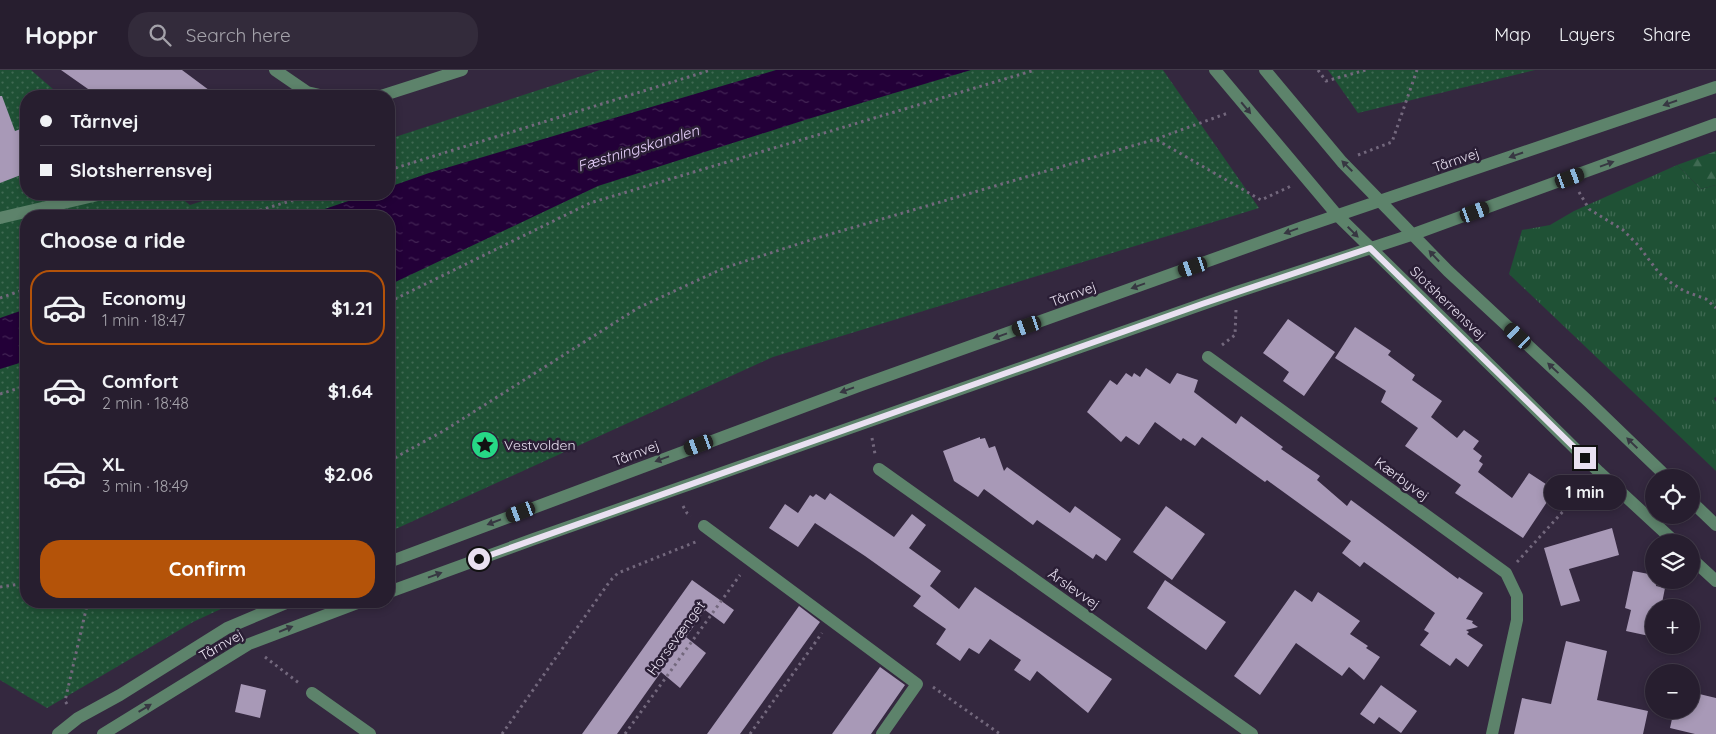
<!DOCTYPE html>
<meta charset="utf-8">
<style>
body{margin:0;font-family:Quicksand,sans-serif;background:#332b3b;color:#f1f3f6;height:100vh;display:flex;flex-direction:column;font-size:19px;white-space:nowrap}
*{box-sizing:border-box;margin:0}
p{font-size:16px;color:#a4a2aa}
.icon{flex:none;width:28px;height:28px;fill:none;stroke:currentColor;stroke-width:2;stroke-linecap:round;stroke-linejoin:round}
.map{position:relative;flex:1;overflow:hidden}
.details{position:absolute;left:20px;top:140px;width:375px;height:398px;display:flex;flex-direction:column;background:#271e2f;border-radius:20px;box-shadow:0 2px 8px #0003,0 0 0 1px #433c4b}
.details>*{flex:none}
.hud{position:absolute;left:20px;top:20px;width:375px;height:110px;border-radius:20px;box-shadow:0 2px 8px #0003,0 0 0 1px #433c4b;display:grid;align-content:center;height:110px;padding:0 20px;background:#271e2f}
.buttons{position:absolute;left:1645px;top:399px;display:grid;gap:10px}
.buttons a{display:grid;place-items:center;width:55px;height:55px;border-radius:50%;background:#271e2f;box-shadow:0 2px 8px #0003,0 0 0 1px #433c4b;font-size:25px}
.end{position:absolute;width:22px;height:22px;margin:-11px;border:6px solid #e9e1f1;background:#111;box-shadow:0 0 0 2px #111}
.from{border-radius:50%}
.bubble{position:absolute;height:35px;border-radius:18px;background:#271e2f;box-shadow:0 2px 8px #0003,0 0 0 1px #433c4b;font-size:16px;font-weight:700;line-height:35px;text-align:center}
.car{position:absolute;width:15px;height:30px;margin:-15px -8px;border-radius:6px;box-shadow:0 0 4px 1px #0007;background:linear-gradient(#222 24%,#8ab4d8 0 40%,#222 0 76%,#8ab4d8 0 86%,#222 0)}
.hud b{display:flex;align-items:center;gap:18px;height:48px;font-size:19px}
.hud b+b{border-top:1px solid #433c4b}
.hud i{width:12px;height:12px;background:#f1f3f6}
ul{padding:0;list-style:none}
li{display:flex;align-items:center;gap:15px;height:75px;margin:0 10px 8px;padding:0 10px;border:2px solid transparent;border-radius:20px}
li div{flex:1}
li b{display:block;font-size:19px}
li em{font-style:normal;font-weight:700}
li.current{border-color:#b45309}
li>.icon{width:45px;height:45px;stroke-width:1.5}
h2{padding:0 20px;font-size:22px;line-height:60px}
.action{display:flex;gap:10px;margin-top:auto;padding:10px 20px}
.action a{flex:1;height:58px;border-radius:20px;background:#b45309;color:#fff;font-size:20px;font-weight:700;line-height:58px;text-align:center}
header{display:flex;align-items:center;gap:30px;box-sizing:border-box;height:70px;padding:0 25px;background:#271e2f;border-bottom:1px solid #433c4b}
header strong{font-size:24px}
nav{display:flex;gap:28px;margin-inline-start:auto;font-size:18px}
.search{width:350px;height:45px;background:#332b3b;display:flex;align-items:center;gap:12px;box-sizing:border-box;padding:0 18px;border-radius:20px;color:#a4a2aa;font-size:19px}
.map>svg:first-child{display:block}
</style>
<header>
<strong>Hoppr</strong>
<div class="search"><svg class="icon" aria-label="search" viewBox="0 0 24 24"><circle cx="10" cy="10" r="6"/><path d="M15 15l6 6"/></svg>Search here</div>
<nav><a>Map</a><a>Layers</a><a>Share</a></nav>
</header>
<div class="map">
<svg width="1716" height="664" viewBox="0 0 1716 664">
<defs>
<pattern id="grass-tufts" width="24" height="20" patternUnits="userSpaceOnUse" patternTransform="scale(1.25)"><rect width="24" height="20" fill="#1f5135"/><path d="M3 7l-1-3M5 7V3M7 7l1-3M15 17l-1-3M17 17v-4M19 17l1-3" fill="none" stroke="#406a53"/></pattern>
<pattern id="forest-firs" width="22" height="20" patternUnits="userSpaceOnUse" patternTransform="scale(1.25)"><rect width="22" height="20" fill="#1f5135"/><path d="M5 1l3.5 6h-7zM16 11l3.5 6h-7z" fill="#406a53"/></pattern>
<pattern id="park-dots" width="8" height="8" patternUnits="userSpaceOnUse" patternTransform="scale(1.25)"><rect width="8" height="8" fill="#1f5135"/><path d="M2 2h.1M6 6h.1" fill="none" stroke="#406a53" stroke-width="1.8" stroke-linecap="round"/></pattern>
<pattern id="water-ripples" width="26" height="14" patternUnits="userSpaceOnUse" patternTransform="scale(1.25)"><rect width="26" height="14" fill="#230038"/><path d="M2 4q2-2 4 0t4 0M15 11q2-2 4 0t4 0" fill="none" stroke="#432555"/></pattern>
</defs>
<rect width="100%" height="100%" fill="#34283f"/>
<!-- grass -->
<path fill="url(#grass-tufts)" d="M1677,95L1701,119L1716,115V327L1714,328L1716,332V401L1509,204L1522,160L1550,155L1574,141Z"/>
<!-- forest -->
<path fill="url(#forest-firs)" d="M1716,81V115L1701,119L1677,95Z"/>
<!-- park -->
<path fill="url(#park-dots)" d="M0,0H31L61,26H26V124H176L190,135L224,124H389V69L600,0H1163L1259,138L773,287L389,462V146H26V531H238L193,552L47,638L0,610Z
M1328,0H1535L1358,43Z"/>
<!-- water -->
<path fill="url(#water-ripples)" d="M776,0H971L808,49L598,116L389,215V146H304L369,124H389V117L429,103Z
M26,239V291L0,299V248Z"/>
<!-- building -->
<path fill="#a899b7" d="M61,0H182L217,26H98Z
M0,26H2L15,61L26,57V103L0,113Z
M1288,249L1335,282L1304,326L1283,311L1289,302L1263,283Z
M1355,257L1391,281L1388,285L1415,305L1412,310L1442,331L1431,347L1457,368L1464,360L1479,371L1473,379L1482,386L1479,391L1483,394L1478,402L1512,428L1529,403L1555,420L1523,468L1455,423L1461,415L1405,376L1418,358L1381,332L1386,321L1335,288Z
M1146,298L1170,314L1177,303L1198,310L1194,322L1236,354L1241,346L1283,377L1281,379L1320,406L1317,410L1347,436L1351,430L1458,509L1459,507L1483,523L1466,549L1473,551L1472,553L1478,557L1466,560L1469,562L1467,564L1483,575L1468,597L1456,588L1450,596L1420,575L1429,563L1424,560L1435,543L1364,492L1360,497L1342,483L1351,471L1267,410L1265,412L1202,367L1195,376L1183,368L1181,371L1155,352L1139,375L1126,366L1121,372L1087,342L1110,310L1117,315L1126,303L1132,307L1134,303L1140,307Z
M980,367V369L985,368L989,378L995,376L1004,401L1007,397L1070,443L1075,436L1121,469L1106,491L1096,484L1093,489L1037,450L1033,455L984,419L978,427L954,411L943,381Z
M830,423L894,467L912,444L926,455L909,478L941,501L930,516L959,539L975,517L1112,609L1088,643L1037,601L1030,611L1014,600L1021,590L990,569L979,584L969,578L960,591L936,574L946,559L913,536L921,526L865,486L815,453L798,477L769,458L785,434L798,443L810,425L813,427L816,424L825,430Z
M1166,436L1205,464L1172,510L1133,482Z
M1612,458L1619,485L1569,499L1580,531L1561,536L1544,478Z
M1633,501L1654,505V510H1657L1656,516L1665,518L1661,538H1654V567L1626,561L1631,540L1625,538Z
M692,510L734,540L724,554L705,540L686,567L706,583L680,618L661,602L617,664H582Z
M1165,510L1226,552L1206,580L1147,538Z
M1295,520L1312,532L1318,522L1360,551L1350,564L1368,576L1366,578L1380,587L1364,610L1349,597L1342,606L1296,573L1260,625L1234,606Z
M799,536L820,552L740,664H707Z
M1566,571L1607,581L1597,630L1648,641L1643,664H1514L1522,628L1551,634Z
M880,597L905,615L871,664H832Z
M241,614L266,620L260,648L235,642Z
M1381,615L1417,641L1401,663L1379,647L1374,654L1360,644Z
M1691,622L1716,628V664H1695L1670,658L1674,640H1691Z"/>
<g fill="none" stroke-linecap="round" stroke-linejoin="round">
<!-- path -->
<path stroke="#73687d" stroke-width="3" stroke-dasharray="2.5 4" stroke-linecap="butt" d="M1318,0L1326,11L1366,0
M1157,70L1261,130L1291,116
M1358,85L1392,72L1417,0
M389,100L711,0
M1579,122L1589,139L1623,160L1638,175L1659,203L1670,212L1684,221L1706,229L1716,238
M241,146L313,124
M0,228L26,219
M389,232L590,133L1035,0
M1222,275L1235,265L1236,240
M0,324L26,316
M872,368L875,384
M389,391L445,360L638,238L724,198L817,168L1156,69L1228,43
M683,436L687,443L691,446
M1517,492L1587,415
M0,517L26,513
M265,587L299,613
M933,617L1000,664
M67,634L65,631L88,531
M502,664L610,511L618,503L698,471
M625,664L740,505
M750,664L822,563"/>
<!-- minor -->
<path stroke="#5d836b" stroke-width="12" d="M275,0L307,22L324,26
M1215,0L1337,145L1599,402L1675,472
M1265,0L1342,92L1448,201L1588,331L1668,408
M381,26L462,0
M0,148L102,124
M1208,287L1506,503L1517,526V550L1492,664
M879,399L1252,664
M1691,431L1716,455
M704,456L917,614L882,664
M1691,488L1716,511
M389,492L859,316L1303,157L1716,17
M389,522L534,469L1237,222L1414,164L1716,54
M312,623L370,664
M58,664L78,648L120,625L227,558L291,531
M103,664L249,574L363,531"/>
</g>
<!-- one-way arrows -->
<defs><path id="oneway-solid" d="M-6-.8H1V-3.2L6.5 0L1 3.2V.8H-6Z" transform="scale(1.25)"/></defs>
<g fill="#373742">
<use href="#oneway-solid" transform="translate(1670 33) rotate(161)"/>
<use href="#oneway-solid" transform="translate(1246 38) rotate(50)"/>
<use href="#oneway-solid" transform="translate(1516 85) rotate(161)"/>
<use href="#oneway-solid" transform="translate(1607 94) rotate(-20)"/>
<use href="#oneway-solid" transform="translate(1347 96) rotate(-135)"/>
<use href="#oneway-solid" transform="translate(1291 161) rotate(160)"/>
<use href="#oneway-solid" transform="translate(1353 162) rotate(45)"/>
<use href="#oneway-solid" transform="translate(1434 186) rotate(-133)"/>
<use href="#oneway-solid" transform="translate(1138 216) rotate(160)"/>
<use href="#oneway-solid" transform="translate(1000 266) rotate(160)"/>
<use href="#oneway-solid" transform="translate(1553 298) rotate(-137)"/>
<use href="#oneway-solid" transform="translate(847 320) rotate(160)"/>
<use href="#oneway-solid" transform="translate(1632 373) rotate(-136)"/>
<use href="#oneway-solid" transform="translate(662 389) rotate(160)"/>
<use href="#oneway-solid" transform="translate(494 452) rotate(159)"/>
<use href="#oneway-solid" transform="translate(435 505) rotate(-20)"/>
<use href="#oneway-solid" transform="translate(286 559) rotate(-22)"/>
<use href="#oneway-solid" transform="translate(145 638) rotate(-31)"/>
</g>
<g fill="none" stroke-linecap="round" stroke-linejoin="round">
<!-- route -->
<path stroke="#e9e1f1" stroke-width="6" d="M479,489L1202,234L1370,178L1585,388"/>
</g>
<!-- icons -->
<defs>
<g id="sight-disc" transform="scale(1.4375)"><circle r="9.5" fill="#26d886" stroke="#2a1e35"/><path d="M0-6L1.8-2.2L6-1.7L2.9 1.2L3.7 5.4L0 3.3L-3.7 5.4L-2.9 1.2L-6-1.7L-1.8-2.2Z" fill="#111"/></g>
</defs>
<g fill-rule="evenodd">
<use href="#sight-disc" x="485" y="375"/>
</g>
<g text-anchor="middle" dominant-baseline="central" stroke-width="5" stroke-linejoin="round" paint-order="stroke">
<!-- street labels -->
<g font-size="14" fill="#e9e1f1" stroke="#2a1e35">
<text transform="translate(1456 90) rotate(-19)">Tårnvej</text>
<text transform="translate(1073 224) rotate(-20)">Tårnvej</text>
<text transform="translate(1448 233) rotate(44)">Slotsherrensvej</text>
<text transform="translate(636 383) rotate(-21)">Tårnvej</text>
<text transform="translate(1402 409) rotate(36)">Kærbyvej</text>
<text transform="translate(1074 519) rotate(35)">Årslevvej</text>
<text transform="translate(676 568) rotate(-54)">Horsevænget</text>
<text transform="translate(221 575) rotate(-30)">Tårnvej</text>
</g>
<!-- poi labels -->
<g font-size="14" fill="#e9e1f1" stroke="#2a1e35" text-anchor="start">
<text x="504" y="375">Vestvolden</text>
</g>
<!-- water labels -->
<g font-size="15" font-style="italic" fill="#e8d2fd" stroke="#2a1e35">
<text transform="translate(638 78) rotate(-17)">Fæstningskanalen</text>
</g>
</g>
</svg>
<div class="buttons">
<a><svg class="icon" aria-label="locate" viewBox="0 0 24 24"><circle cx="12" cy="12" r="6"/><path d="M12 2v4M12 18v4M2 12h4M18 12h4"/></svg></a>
<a><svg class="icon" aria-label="layers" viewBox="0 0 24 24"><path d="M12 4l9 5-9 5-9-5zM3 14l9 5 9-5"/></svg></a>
<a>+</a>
<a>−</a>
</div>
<i class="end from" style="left:479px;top:489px"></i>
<i class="end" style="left:1585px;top:388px"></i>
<div class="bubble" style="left:1544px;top:405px;width:82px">1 min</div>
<i class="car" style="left:1570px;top:108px;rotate:70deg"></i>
<i class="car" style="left:1475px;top:142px;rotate:70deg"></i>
<i class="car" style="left:1193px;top:197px;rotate:251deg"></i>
<i class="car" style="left:1027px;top:256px;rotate:251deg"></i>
<i class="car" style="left:1518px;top:266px;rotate:313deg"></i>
<i class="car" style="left:699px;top:375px;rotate:250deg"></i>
<i class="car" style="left:521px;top:442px;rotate:249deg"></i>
<div class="hud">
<b><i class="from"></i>Tårnvej</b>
<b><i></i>Slotsherrensvej</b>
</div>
<section class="details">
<h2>Choose a ride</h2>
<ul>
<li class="current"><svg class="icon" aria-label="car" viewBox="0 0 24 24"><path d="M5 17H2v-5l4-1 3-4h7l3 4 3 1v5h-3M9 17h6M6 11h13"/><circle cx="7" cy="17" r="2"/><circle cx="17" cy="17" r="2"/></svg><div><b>Economy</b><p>1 min · 18:47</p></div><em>$1.21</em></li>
<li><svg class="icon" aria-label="car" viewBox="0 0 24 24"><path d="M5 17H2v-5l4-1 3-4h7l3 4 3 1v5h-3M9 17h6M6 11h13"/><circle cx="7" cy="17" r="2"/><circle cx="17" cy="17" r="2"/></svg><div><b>Comfort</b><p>2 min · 18:48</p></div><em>$1.64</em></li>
<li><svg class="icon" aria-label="car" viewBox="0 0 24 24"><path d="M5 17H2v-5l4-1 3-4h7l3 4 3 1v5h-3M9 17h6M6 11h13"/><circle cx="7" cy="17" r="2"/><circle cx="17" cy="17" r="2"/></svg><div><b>XL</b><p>3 min · 18:49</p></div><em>$2.06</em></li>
</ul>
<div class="action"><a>Confirm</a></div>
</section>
</div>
